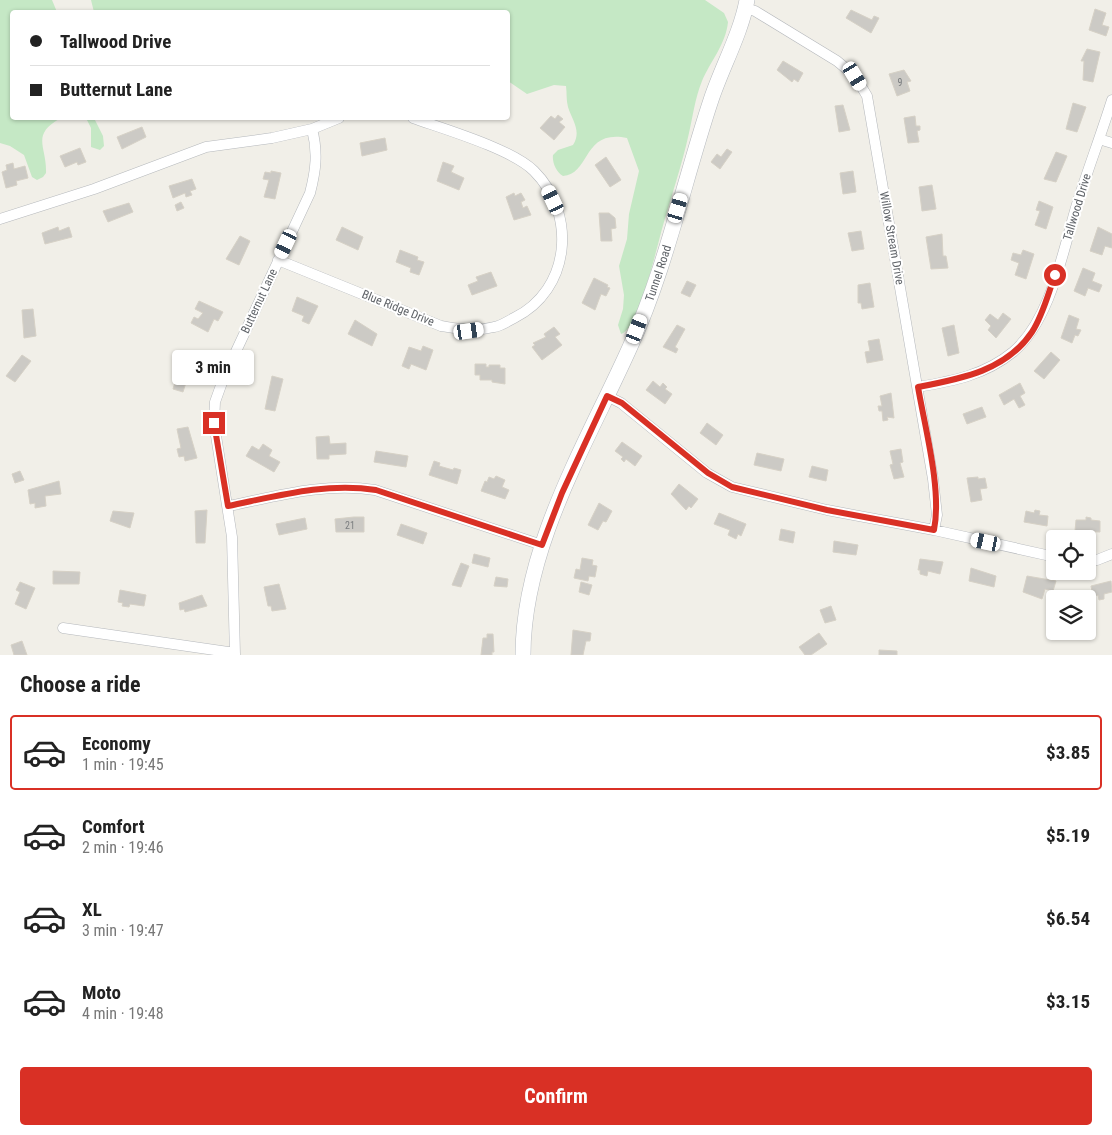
<!DOCTYPE html>
<meta charset="utf-8">
<style>
body{margin:0;font-family:"Roboto Condensed",sans-serif;background:#f6f6f6;color:#222;height:100vh;display:flex;flex-direction:column;font-size:19px;white-space:nowrap}
*{box-sizing:border-box;margin:0}
p{font-size:16px;color:#767676}
.icon{flex:none;width:28px;height:28px;fill:none;stroke:currentColor;stroke-width:2;stroke-linecap:round;stroke-linejoin:round}
.map{position:relative;height:655px;overflow:hidden}
.side{display:flex;flex-direction:column;background:#fff;flex:1}
.side>*{flex:none}
.guide{position:absolute;left:10px;top:10px;width:500px;height:110px;border-radius:5px;box-shadow:0 1px 4px #0004;display:grid;align-content:center;height:110px;padding:0 20px;background:#fff}
.controls{position:absolute;left:1046px;top:530px;display:grid;gap:10px}
.controls a{display:grid;place-items:center;width:50px;height:50px;border-radius:5px;background:#fff;box-shadow:0 1px 4px #0004;font-size:25px}
.end{position:absolute;width:22px;height:22px;margin:-11px;border:6px solid #d93025;background:#fff;box-shadow:0 0 0 2px #fff}
.from{border-radius:50%}
.bubble{position:absolute;height:35px;border-radius:5px;background:#fff;box-shadow:0 1px 4px #0004;font-size:16px;font-weight:700;line-height:35px;text-align:center}
.car{position:absolute;width:15px;height:30px;margin:-15px -8px;border-radius:6px;box-shadow:0 0 4px 1px #0007;background:linear-gradient(#fff 24%,#345 0 40%,#fff 0 76%,#345 0 86%,#fff 0)}
.guide b{display:flex;align-items:center;gap:18px;height:48px;font-size:19px}
.guide b+b{border-top:1px solid #e0e0e0}
.guide i{width:12px;height:12px;background:#222}
ul{padding:0;list-style:none}
li{display:flex;align-items:center;gap:15px;height:75px;margin:0 10px 8px;padding:0 10px;border:2px solid transparent;border-radius:5px}
li div{flex:1}
li b{display:block;font-size:19px}
li em{font-style:normal;font-weight:700}
li.selected{border-color:#d93025}
li>.icon{width:45px;height:45px;stroke-width:1.5}
h2{padding:0 20px;font-size:22px;line-height:60px}
.primary-button{display:flex;gap:10px;margin-top:auto;padding:10px 20px}
.primary-button a{flex:1;height:58px;border-radius:5px;background:#d93025;color:#fff;font-size:20px;font-weight:700;line-height:58px;text-align:center}
.map>svg:first-child{display:block}
</style>
<div class="map">
<svg width="1112" height="655" viewBox="0 0 1112 655">
<rect width="100%" height="100%" fill="#f1efe8"/>
<!-- green -->
<path fill="#c5e8c5" d="M0,0H52L57,12H12V118H61C30,135 47,146 46,173L43,177L37,180L32,177L24,155L10,146L0,143Z
M91,0H705L724,13L728,22C726,44 710,62 702,81C695,98 693,116 689,133C682,165 671,197 662,229C657,247 638,330 621,334L618,325L623,309L624,295L619,266L627,239L629,214L639,171L627,138C582,129 591,174 563,176C556,172 552,162 553,155L558,150L573,145C582,131 572,120 568,107C566,100 567,93 566,86L554,85L527,94L508,81V12H94Z
M86,118H94L103,136L104,146L100,150L91,147V128Z"/>
<!-- building -->
<path fill="#cccac5" stroke="#d6d1c6" d="M1095,9L1106,13L1102,25L1109,27L1106,36L1089,30Z
M851,10L872,20L874,16L879,18L871,33L846,18Z
M1087,49L1100,52L1093,82L1083,80L1084,61H1081Z
M783,61L803,73L798,82L794,79L792,82L777,70Z
M904,70L911,81L907,82L910,91L897,96L889,74Z
M1073,103L1086,107L1077,132L1066,129Z
M843,105L850,130L839,132L835,106Z
M558,115L563,119L559,122L565,127L554,140L540,128L551,116L555,119Z
M915,116L916,126H920V130L917,131L919,142L908,143L904,118Z
M142,127L146,137L122,149L117,137Z
M385,138L387,150L362,156L360,143Z
M80,148L86,162L78,165L77,162L65,167L60,156Z
M727,149L732,152L720,169L711,162L717,154L721,157Z
M1056,152L1067,156L1056,182L1044,179Z
M606,157L621,180L610,187L595,165Z
M443,162L454,166L451,172L464,178L459,190L437,181Z
M13,163L14,169L25,166L28,178L16,181L17,185L6,188L2,172L7,170L6,165Z
M271,171L281,173L275,199L264,197L269,180L263,179L265,172L271,173Z
M853,171L856,192L843,194L840,173Z
M192,179L196,189L190,191L192,195L186,197L185,193L173,198L169,186Z
M932,185L936,209L922,211L919,187Z
M514,193L515,196L521,193L525,200L521,202L523,208L527,206L531,215L514,220L506,197Z
M1039,201L1053,207L1046,229L1035,225L1040,211L1036,210Z
M181,202L184,208L177,211L175,205Z
M129,203L133,212L108,222L103,211Z
M599,213H609L615,218L616,228L611,229L612,241H601Z
M58,227L59,231L69,227L72,237L45,244L42,233Z
M342,227L363,237L358,250L336,240Z
M1098,227L1112,234V248L1105,246L1102,255L1090,251Z
M861,231L864,249L852,251L848,233Z
M942,234L943,256H946L948,268L931,269L926,237Z
M240,236L250,241L239,265L226,259Z
M400,250L418,257L417,260L424,262L419,275L410,272L411,268L396,262Z
M1023,250L1034,254L1026,279L1015,275L1019,263L1011,260L1013,253L1021,255Z
M1083,268L1095,273L1092,281L1102,285L1099,292L1088,288L1085,296L1074,291Z
M491,272L497,286L472,295L468,285L478,281L476,277Z
M594,278L608,285L607,287L610,288L606,296L601,294L595,310L582,303Z
M687,281L696,285L690,297L681,293Z
M870,283L874,307L862,309L861,303H858V285Z
M297,297L318,306L309,324L302,321L304,316L292,311Z
M199,301L223,312L218,321L214,319L208,332L191,323L194,317L198,319L203,313L195,309Z
M33,309L36,336L24,338L22,310Z
M1003,313L1011,319L996,338L988,330L991,326L985,320L990,314L998,320Z
M1069,315L1079,319L1076,329L1081,330L1078,336L1075,335L1072,343L1061,338Z
M355,320L377,334L372,346L348,334Z
M677,325L685,329L675,347L678,349L676,353L663,347Z
M954,325L959,353L948,356L942,328Z
M554,327L560,334L555,337L562,345L542,360L532,347L535,345L533,343L546,337L544,334Z
M879,339L883,360L867,363L865,352L870,351L868,341Z
M423,346L433,350L426,370L411,364L409,369L402,366L409,347L421,351Z
M1051,352L1060,360L1044,379L1034,371Z
M22,355L31,361L15,382L6,376Z
M475,364H486V367H489V365H500V368H505V384L492,382V380H480V375H475Z
M178,372L188,376L183,392L173,389Z
M272,376L283,379L275,411L265,409Z
M653,381L660,387L663,383L667,387L665,389L672,394L665,404L646,390Z
M1020,383L1025,393L1020,396L1025,405L1019,408L1014,399L1004,405L999,395Z
M891,393L894,418L887,417L888,420L883,421L882,411H879L878,406H882L880,396Z
M982,407L986,417L967,424L963,414Z
M707,423L723,435L716,445L700,433Z
M188,427L197,458L185,461L184,456L179,457L177,449L181,448L177,429Z
M329,436L330,444L346,443V454L329,455V459H317L316,437Z
M622,442L642,456L635,466L626,459L624,462L621,459L623,457L615,451Z
M263,444L272,450L269,456L280,462L274,472L246,456L252,446L259,450Z
M901,449L903,462L900,463L904,477L894,479L890,465L893,464L890,451Z
M376,451L408,456L406,467L374,462Z
M757,453L784,459L781,471L754,465Z
M434,461L440,463L439,466L453,470L454,468L461,470L457,484L429,475Z
M812,466L828,470L826,481L809,477Z
M20,471L24,480L15,483L12,474Z
M496,476L505,480L502,487L509,490L505,499L481,491L485,481L487,482L489,477L494,479Z
M978,477V479L985,478L987,488L980,489L982,500L971,502L967,478Z
M59,481L61,494L45,496L46,506L35,508V503L30,504L28,490Z
M679,484L698,499L691,508L689,506L686,510L671,494Z
M599,503L612,511L606,522L603,521L598,530L588,525Z
M207,510L205,543H196L195,511Z
M1035,510L1040,511L1039,515L1048,516L1047,526L1024,522L1026,511L1034,513Z
M113,511L134,513L130,528L110,521Z
M719,513L746,524L741,536L738,534L736,539L728,535L730,530L714,524Z
M354,517H364V532H336L335,519Z
M1086,517L1091,518V520L1100,521V532L1075,531L1076,520H1086Z
M305,518L307,529L279,535L276,524Z
M401,524L427,533L423,544L397,535Z
M781,529L795,532L793,543L779,540Z
M834,541L858,545L856,555L833,552Z
M474,554L490,558L488,567L472,563Z
M582,558L593,560L592,565L597,566L595,577L589,576L588,581L574,578L576,569L580,570Z
M920,559L943,562L940,574L928,571L927,576L920,574V570H918Z
M461,563L469,566L461,587L452,585Z
M971,568L996,576L994,587L969,581Z
M53,571L80,572L79,584H53Z
M1027,576L1056,581L1053,591L1045,589L1042,599L1023,592Z
M496,577L508,579L507,587L494,586Z
M1111,581L1112,592L1104,594V599L1099,600L1098,595L1093,596L1091,586Z
M20,582L35,588L26,609L15,604L20,592L16,590Z
M581,582L592,585L589,595L579,592Z
M279,584L286,609L272,611L271,606H268L264,587Z
M120,590L146,595L144,606L130,604L129,607L122,606L123,603L118,602Z
M202,595L207,606L185,612L184,609L180,610L179,603Z
M831,606L836,620L825,623L820,610Z
M573,630L591,633L590,641H586L583,655H571Z
M819,633L827,644L811,655H805L799,647Z
M487,634H493L494,652H492V655H481L483,638H487Z
M22,641L27,655H14L11,645Z
M879,650L897,651V655H879Z"/>
<g fill="none" stroke-linecap="round" stroke-linejoin="round">
<!-- minor casing -->
<g stroke="#b5b8bc" stroke-width="11">
<path id="minor" d="M745,8L755,11L837,61L855,76L867,96L933,479L937,515L934,530
M1099,139L1112,143
M0,219L94,189L206,147L272,138L312,129L339,118
M278,260L441,326C460,329 475,332 494,327C501,326 508,321 514,318C571,290 577,214 534,171C512,149 444,129 413,118
M918,387C953,381 985,375 1013,352C1051,320 1063,250 1077,204C1088,169 1101,135 1112,100
M607,396L621,403L707,473L732,487L827,510L934,530L1055,557
M229,506C277,496 326,482 375,490L542,545
M1088,560H1097L1112,554
M63,628L235,653
M235,655L232,537L214,423L215,402L224,377L310,193C316,170 318,152 312,129"/>
</g>
<!-- secondary casing -->
<g stroke="#b6babf" stroke-width="16">
<g id="secondary">
<path id="s1" d="M523,655C523,547 587,443 630,347C666,268 684,181 711,100C722,67 741,33 747,0"/>
</g>
</g>
<!-- minor -->
<use href="#minor" stroke="#fff" stroke-width="10"/>
<!-- secondary -->
<use href="#secondary" stroke="#fff" stroke-width="15"/>
</g>
<g fill="none" stroke-linecap="round" stroke-linejoin="round">
<!-- route -->
<path stroke="#d93025" stroke-width="6" d="M214,423L228,506C277,496 326,482 376,490L542,545L562,493L607,396L622,403L708,473L732,487L827,510L934,530C942,490 925,428 918,387C960,379 1006,371 1032,332C1043,315 1048,294 1055,275"/>
</g>
<g text-anchor="middle" dominant-baseline="central" stroke-width="4" stroke-linejoin="round" paint-order="stroke">
<!-- number labels -->
<g font-size="10" fill="#7a7d7f">
<text x="900" y="82">9</text>
<text x="350" y="525">21</text>
</g>
<!-- street labels -->
<g font-size="12" fill="#5f6368" stroke="#fff">
<text transform="translate(1077 207) rotate(-73)">Tallwood Drive</text>
<text transform="translate(892 238) rotate(80)">Willow Stream Drive</text>
<text stroke="none"><textPath href="#s1" startOffset="408">Tunnel Road</textPath></text>
<text transform="translate(259 301) rotate(-65)">Butternut Lane</text>
<text transform="translate(398 308) rotate(22)">Blue Ridge Drive</text>
</g>
</g>
</svg>
<div class="controls">
<a><svg class="icon" aria-label="locate" viewBox="0 0 24 24"><circle cx="12" cy="12" r="6"/><path d="M12 2v4M12 18v4M2 12h4M18 12h4"/></svg></a>
<a><svg class="icon" aria-label="layers" viewBox="0 0 24 24"><path d="M12 4l9 5-9 5-9-5zM3 14l9 5 9-5"/></svg></a>
</div>
<i class="end from" style="left:1055px;top:275px"></i>
<i class="end" style="left:214px;top:423px"></i>
<div class="bubble" style="left:172px;top:350px;width:82px">3 min</div>
<i class="car" style="left:855px;top:76px;rotate:149deg"></i>
<i class="car" style="left:553px;top:200px;rotate:335deg"></i>
<i class="car" style="left:678px;top:208px;rotate:17deg"></i>
<i class="car" style="left:286px;top:244px;rotate:205deg"></i>
<i class="car" style="left:637px;top:329px;rotate:21deg"></i>
<i class="car" style="left:469px;top:331px;rotate:82deg"></i>
<i class="car" style="left:986px;top:542px;rotate:282deg"></i>
<div class="guide">
<b><i class="from"></i>Tallwood Drive</b>
<b><i></i>Butternut Lane</b>
</div>
</div>
<section class="side">
<h2>Choose a ride</h2>
<ul>
<li class="selected"><svg class="icon" aria-label="car" viewBox="0 0 24 24"><path d="M5 17H2v-5l4-1 3-4h7l3 4 3 1v5h-3M9 17h6M6 11h13"/><circle cx="7" cy="17" r="2"/><circle cx="17" cy="17" r="2"/></svg><div><b>Economy</b><p>1 min · 19:45</p></div><em>$3.85</em></li>
<li><svg class="icon" aria-label="car" viewBox="0 0 24 24"><path d="M5 17H2v-5l4-1 3-4h7l3 4 3 1v5h-3M9 17h6M6 11h13"/><circle cx="7" cy="17" r="2"/><circle cx="17" cy="17" r="2"/></svg><div><b>Comfort</b><p>2 min · 19:46</p></div><em>$5.19</em></li>
<li><svg class="icon" aria-label="car" viewBox="0 0 24 24"><path d="M5 17H2v-5l4-1 3-4h7l3 4 3 1v5h-3M9 17h6M6 11h13"/><circle cx="7" cy="17" r="2"/><circle cx="17" cy="17" r="2"/></svg><div><b>XL</b><p>3 min · 19:47</p></div><em>$6.54</em></li>
<li><svg class="icon" aria-label="car" viewBox="0 0 24 24"><path d="M5 17H2v-5l4-1 3-4h7l3 4 3 1v5h-3M9 17h6M6 11h13"/><circle cx="7" cy="17" r="2"/><circle cx="17" cy="17" r="2"/></svg><div><b>Moto</b><p>4 min · 19:48</p></div><em>$3.15</em></li>
</ul>
<div class="primary-button"><a>Confirm</a></div>
</section>
